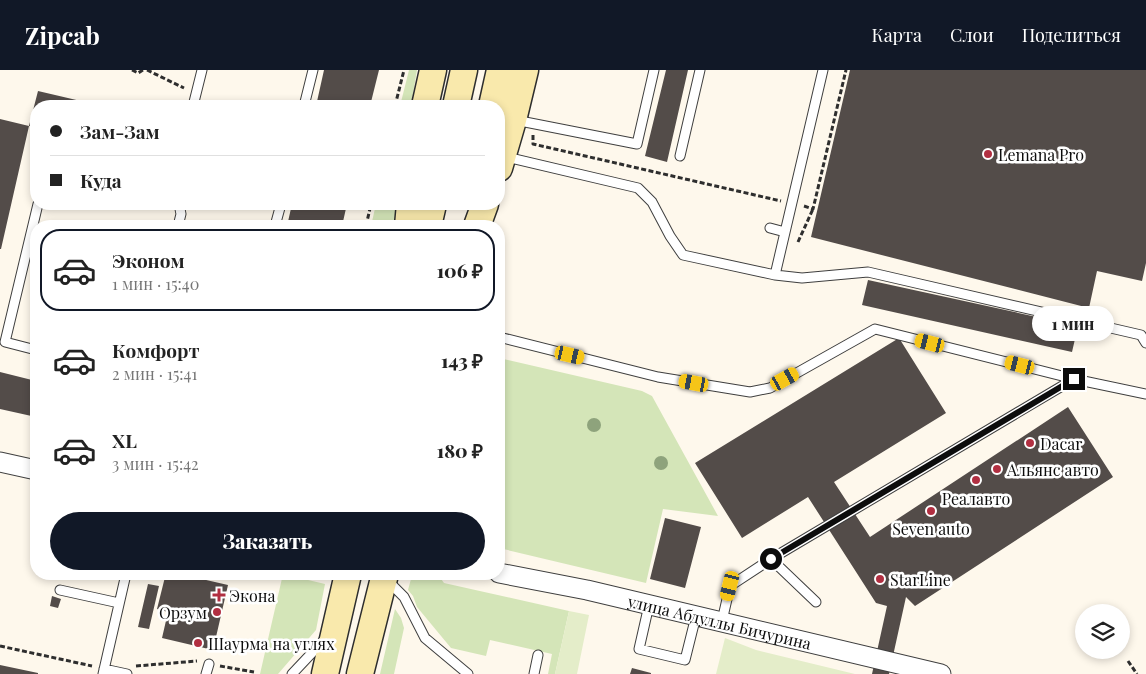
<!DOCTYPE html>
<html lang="ru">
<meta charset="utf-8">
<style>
body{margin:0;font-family:"Playfair Display",serif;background:#f2f2f2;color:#222;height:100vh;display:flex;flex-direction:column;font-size:19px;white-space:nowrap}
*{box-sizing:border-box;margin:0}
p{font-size:16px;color:#767676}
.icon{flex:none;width:28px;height:28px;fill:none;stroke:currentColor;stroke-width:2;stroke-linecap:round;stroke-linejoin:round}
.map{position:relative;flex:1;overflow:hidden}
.panel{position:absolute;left:30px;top:150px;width:475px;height:360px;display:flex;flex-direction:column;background:#fff;border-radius:20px;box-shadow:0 2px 8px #0003}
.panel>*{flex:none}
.guide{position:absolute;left:30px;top:30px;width:475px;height:110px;border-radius:20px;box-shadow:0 2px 8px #0003;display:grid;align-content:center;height:110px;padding:0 20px;background:#fff}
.fabs{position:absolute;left:1075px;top:534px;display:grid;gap:10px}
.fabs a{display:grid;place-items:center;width:55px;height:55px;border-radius:50%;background:#fff;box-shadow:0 2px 8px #0003;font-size:25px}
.end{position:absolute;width:22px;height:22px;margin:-11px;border:6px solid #0c0c0c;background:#fff;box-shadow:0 0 0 2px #fff}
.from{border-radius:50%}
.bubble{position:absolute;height:35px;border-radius:18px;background:#fff;box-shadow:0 2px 8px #0003;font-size:16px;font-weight:800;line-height:35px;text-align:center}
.car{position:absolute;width:15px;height:30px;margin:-15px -8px;border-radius:6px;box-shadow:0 0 4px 1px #0007;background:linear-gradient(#f5c518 24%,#345 0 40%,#f5c518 0 76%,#345 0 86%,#f5c518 0)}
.guide b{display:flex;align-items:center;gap:18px;height:48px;font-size:19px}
.guide b+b{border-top:1px solid #e0e0e0}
.guide i{width:12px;height:12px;background:#222}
ul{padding:9px 0 0;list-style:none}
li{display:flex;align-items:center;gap:15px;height:82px;margin:0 10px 8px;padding:0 10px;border:2px solid transparent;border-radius:20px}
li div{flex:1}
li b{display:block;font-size:19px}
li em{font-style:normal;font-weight:800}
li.selected{border-color:#111827}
li>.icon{width:45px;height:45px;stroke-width:1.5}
.action{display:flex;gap:10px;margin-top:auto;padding:10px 20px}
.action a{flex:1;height:58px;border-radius:30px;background:#111827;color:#fff;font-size:20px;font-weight:800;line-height:58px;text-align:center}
header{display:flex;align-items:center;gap:30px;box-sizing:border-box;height:70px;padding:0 25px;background:#111827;color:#fff}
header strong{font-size:24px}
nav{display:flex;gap:28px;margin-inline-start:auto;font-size:18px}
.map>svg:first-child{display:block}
</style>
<header>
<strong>Zipcab</strong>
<nav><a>Карта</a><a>Слои</a><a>Поделиться</a></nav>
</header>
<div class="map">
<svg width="1146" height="604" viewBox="0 0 1146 604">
<rect width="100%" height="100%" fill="#fef8ec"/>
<!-- green -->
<path fill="#d4e5b8" d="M409,0H417L411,36H400Z
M376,134H399L396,156H371Z
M499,288L642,321L652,326L718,446L663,439L646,513L499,478Z
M283,504L325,514L316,560L278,604H260Z
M427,504L439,506L444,513L569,541L555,604H548L552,584L490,570L486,586L451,578L417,537L413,526L408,520L411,509Z
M395,539L401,548L404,558L394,604H380Z"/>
<!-- pitch -->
<path fill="#e4edc9" d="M569,541L589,545L577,604H555Z
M725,568L756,580L855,604H716Z"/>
<!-- building -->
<path fill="#534c49" d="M324,0H379L370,36H316Z
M666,0H688L667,92L645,86Z
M850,0H1146V193L1142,211L1097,201L1089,238L811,167Z
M38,21L102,36H36V57L29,56Z
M0,49L29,56L1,179H0Z
M292,134H347L342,156H287Z
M868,210L1078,256L1072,282L862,235Z
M899,268L946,343L834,412L870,467L1068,337L1113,407L915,536L906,527L889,604H872L887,536L876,533L808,427L742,468L695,393Z
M0,302L36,311V347L0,339Z
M665,448L701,457L685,518L650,509Z
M155,504H180L228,515L213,580L162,568L168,542L157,539L165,507Z
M148,514L159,516L149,559L138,557Z
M52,526L61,529L58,538L50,536Z
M0,595L38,603V604H0Z
M632,598L651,603V604H630Z"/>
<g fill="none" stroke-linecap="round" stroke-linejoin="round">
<!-- service casing -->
<g stroke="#3f3f3f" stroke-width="11">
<path id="service" d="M193,36L202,0
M304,36L313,0
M515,50L637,74L654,0
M680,86L700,0
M506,87L638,118L652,132L670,166L683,185L775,205L823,0
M178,156L181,144L179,134
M275,156L281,134
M770,158L785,162
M775,205L802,208L868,202L1141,265L1146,273
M499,267L658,307L750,322L770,318L875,259L1074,309L1146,324
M36,280L5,272L38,134
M771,489L816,532
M388,511L404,527L425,568L468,604
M60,520L119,533
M649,535L639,579L685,590L696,546
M722,551L730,516L771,489L1074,309
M104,599L127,604
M103,604L126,504
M206,604L209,594
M292,604L326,568
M534,604L538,585"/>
</g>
<!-- minor casing -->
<g stroke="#3f3f3f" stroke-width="21">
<g id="minor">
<path d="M0,392L36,400"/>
<path id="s1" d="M499,503L587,520L941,604"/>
</g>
</g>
<!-- secondary casing -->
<g stroke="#2e2e2e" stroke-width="29">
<path id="secondary" d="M425,36L433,0
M456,36L464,0
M492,36L500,0
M499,98L513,50L525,0
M408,156L410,134
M428,156L433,134
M477,156L485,134
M325,604L348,504
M360,604L385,504"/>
</g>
<!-- path -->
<path stroke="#2e2e2e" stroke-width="3" stroke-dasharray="5 2.5" stroke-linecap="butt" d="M132,0L138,3L143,0
M147,0L184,18
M395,36L404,0
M533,65V74L781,131
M804,136L813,139L846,0
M366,156L371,134
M798,172L813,139
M0,576L92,596
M1128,591L1137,604
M136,596L197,591
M220,596L254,602"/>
<!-- service -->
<use href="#service" stroke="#fff" stroke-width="9"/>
<!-- minor -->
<use href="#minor" stroke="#fff" stroke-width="19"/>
<!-- secondary -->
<use href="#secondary" stroke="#f9e9ac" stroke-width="26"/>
</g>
<!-- trees -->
<g fill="#8ea37c">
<circle cx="594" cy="355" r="7"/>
<circle cx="661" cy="393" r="7"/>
</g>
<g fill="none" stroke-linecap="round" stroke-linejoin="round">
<!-- route -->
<path stroke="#0c0c0c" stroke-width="6" d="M771,489L1074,309"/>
</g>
<!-- markers -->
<g fill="#b12f41" stroke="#fff" stroke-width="2">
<circle cx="988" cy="84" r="5"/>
<circle cx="1030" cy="373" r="5"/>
<circle cx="997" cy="399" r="5"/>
<circle cx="976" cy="410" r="5"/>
<circle cx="931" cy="441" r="5"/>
<circle cx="880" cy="509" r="5"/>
<path d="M216.5 517.5h5v5h5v5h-5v5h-5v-5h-5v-5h5z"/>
<circle cx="217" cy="542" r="5"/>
<circle cx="198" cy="573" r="5"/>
</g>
<g text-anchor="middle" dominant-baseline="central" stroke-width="5" stroke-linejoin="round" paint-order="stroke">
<!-- poi labels -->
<g font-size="16" fill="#0c0c0c" stroke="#fff" text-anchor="start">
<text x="998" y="84">Lemana Pro</text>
<text x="1040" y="373">Dacar</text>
<text x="1007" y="399">Альянс авто</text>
<text x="976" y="428" text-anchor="middle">Реалавто</text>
<text x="931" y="458" text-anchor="middle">Seven auto</text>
<text x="890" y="509">StarLine</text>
<text x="229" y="525">Экона</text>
<text x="207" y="542" text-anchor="end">Орзум</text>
<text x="208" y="573">Шаурма на углях</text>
</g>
<!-- street labels -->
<g font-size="16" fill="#0c0c0c" stroke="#fff">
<text stroke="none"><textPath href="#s1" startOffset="226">улица Абдуллы Бичурина</textPath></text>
</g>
</g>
</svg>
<div class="fabs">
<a><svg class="icon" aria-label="layers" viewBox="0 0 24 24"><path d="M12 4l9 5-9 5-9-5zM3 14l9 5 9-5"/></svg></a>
</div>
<i class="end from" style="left:771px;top:489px"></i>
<i class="end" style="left:1074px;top:309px"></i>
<div class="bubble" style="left:1032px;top:236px;width:82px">1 мин</div>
<i class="car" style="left:930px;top:273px;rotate:284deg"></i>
<i class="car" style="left:570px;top:285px;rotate:103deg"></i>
<i class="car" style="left:1020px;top:295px;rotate:284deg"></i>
<i class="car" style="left:785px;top:309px;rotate:61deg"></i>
<i class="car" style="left:694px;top:313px;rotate:280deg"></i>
<i class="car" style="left:730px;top:516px;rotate:194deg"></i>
<div class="guide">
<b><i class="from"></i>Зам-Зам</b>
<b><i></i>Куда</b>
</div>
<section class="panel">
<ul>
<li class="selected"><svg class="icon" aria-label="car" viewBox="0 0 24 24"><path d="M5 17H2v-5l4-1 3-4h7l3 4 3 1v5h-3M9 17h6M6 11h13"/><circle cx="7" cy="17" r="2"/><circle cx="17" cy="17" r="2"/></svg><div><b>Эконом</b><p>1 мин · 15:40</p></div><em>106 ₽</em></li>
<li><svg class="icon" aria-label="car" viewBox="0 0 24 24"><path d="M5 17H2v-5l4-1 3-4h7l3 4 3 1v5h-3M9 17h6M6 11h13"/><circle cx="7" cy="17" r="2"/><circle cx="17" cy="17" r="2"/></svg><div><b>Комфорт</b><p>2 мин · 15:41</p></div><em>143 ₽</em></li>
<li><svg class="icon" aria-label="car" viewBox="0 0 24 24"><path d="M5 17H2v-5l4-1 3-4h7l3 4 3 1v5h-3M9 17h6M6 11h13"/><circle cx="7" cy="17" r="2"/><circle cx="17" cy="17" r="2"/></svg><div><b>XL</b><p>3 мин · 15:42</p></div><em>180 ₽</em></li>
</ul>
<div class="action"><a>Заказать</a></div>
</section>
</div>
